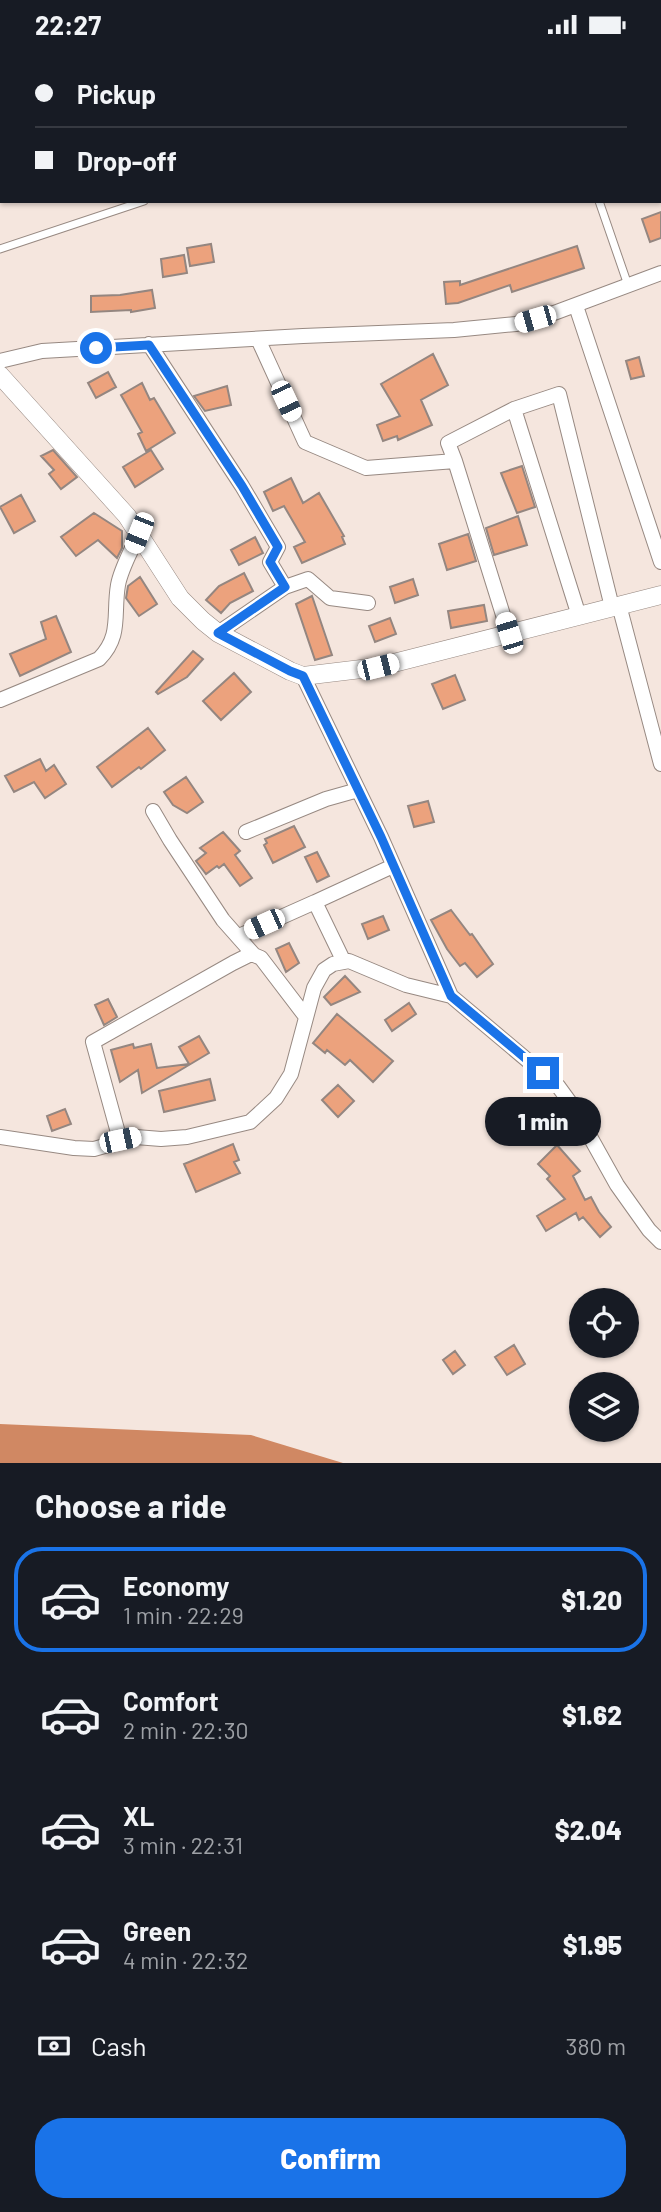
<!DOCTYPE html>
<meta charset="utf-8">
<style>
body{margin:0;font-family:Barlow,sans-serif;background:#242831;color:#f1f3f6;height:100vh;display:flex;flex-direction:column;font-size:26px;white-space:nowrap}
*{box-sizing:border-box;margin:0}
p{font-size:23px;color:#9ea1a6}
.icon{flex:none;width:38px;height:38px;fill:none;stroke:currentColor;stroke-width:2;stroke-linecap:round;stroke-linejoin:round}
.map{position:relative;height:1414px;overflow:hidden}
.sheet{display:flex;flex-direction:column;background:#171b24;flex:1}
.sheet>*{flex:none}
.top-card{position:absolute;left:0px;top:0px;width:662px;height:154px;box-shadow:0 2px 5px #0004;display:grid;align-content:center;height:154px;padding:0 35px;background:#171b24}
.fabs{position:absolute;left:569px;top:1239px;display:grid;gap:14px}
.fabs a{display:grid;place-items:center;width:70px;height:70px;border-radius:50%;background:#171b24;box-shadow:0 2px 5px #0004;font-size:35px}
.end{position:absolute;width:32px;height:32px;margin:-16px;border:9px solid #1a73e8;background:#fff;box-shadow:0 0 0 4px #fff}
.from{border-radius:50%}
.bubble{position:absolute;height:49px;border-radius:24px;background:#171b24;box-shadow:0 2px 5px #0004;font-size:23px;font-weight:800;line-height:49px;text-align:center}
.car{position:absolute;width:21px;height:42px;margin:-21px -10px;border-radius:9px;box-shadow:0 0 5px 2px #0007;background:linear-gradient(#fff 24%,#345 0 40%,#fff 0 76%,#345 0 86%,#fff 0)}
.top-card b{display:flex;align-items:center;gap:24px;height:66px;font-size:26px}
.top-card b+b{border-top:2px solid #363941}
.top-card i{width:18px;height:18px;background:#f1f3f6}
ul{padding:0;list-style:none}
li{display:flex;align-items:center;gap:21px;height:105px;margin:0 14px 10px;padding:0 21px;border:4px solid transparent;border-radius:28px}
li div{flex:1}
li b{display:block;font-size:26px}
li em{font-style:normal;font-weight:800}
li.on{border-color:#1a73e8}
li>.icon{width:63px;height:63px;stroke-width:1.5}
h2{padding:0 35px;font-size:32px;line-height:84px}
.pay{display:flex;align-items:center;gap:18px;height:77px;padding:0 35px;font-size:26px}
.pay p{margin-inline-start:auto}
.button{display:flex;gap:14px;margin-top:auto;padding:14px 35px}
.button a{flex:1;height:80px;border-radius:28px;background:#1a73e8;color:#fff;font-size:28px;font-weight:800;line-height:80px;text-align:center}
.status{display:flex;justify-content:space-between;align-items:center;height:49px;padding:0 35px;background:#171b24;direction:ltr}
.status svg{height:19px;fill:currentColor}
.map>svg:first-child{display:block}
</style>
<div class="status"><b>22:27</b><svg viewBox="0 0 49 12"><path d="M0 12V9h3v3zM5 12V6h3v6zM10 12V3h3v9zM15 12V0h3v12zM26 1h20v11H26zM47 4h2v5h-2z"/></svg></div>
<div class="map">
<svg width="661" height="1414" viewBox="0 0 661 1414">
<rect width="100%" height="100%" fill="#f5e6de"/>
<!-- water -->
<path fill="#d08863" d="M0,1375L251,1386L343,1414H0Z"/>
<!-- building -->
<path fill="#eca27d" stroke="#948680" stroke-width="2" d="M661,163V189L650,193L642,170Z
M211,195L214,213L190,217L187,199Z
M577,197L584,219L512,243L510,236L458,254L446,255L444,233L460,232V236Z
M184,206L187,224L163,228L161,210Z
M152,241L155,259L131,263V261L91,263V247L120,246Z
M433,305L448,336L421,351L432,376L398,391L397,387L383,392L377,376L400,367L381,335Z
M639,308L644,327L631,330L626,312Z
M108,323L116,338L96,349L88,334Z
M142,334L150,351L154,349L175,384L146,402L138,385L142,383L121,346Z
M227,337L231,356L205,362L194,347Z
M53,401L77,428L61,440L49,425L54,421L41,407Z
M151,401L163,420L135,438L123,418Z
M522,417L535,458L517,464L501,424Z
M291,429L303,454L319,444L344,487L342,488L345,495L302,514L294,498L305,493L284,457L273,462L264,443Z
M21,446L35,472L14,484L0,458Z
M94,464L122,482V499L117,509L98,491L76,507L61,488Z
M518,467L527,496L494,506L486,479Z
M468,485L476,512L447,521L439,495Z
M255,488L263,504L239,516L231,501Z
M244,524L253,542L230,554L221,564L206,551L219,537Z
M140,528L157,555L139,567L126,549L128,537Z
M413,530L418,546L395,554L390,538Z
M312,547L332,606L315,611L296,555Z
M484,556L487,572L451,579L448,562Z
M56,567L71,603L20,627L10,605L46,590L41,573Z
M390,569L396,585L375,593L369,577Z
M193,602L203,610L187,628L158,645L156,643Z
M234,624L251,643L221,671L203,652Z
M455,626L465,651L443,660L432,635Z
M148,679L165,701L141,720L139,718L112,738L97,718Z
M40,710L46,722L54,716L66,735L45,749L34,733L14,743L5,727Z
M186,728L203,753L187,764L173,756L164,743Z
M428,752L434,773L414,778L408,757Z
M294,777L305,798L273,814L264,796L267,794L265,790Z
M223,783L240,802L235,806L252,829L240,837L224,815L219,819L217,817L206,825L196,812L206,804L200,799Z
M317,803L329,827L317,833L305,808Z
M451,861L470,886L472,885L493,915L477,928L465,914L460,917L447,900L431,871Z
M383,867L389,881L368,890L362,875Z
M289,894L299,914L286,923L276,900Z
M345,927L360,943L331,956L324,948Z
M108,950L117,968L104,976L95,956Z
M409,954L416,965L392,982L385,971Z
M337,965L393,1012L373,1033L350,1011L345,1016L327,1001L325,1004L313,994Z
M199,987L209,1004L142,1044L138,1021L120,1033L111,1001L133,995L134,999L151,995L157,1019L189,1015L179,998Z
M210,1030L215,1051L164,1063L159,1042Z
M338,1036L354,1052L338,1068L322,1051Z
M65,1060L71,1075L52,1082L47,1067Z
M233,1095L239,1111L234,1113L240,1124L196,1143L184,1115Z
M557,1096L580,1122L573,1127L585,1151L591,1148L599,1163L611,1178L600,1188L583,1168L579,1171L576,1164L546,1182L537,1167L565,1150L547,1130L550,1127L538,1115Z
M514,1296L525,1315L507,1326L495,1308Z
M455,1302L465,1316L453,1325L443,1311Z"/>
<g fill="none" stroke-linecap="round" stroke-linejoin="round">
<!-- service casing -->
<g stroke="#978982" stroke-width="9">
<path id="service" d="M81,0L82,2
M549,0L550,2
M599,152L628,236
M0,200L144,152"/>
</g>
<!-- minor casing -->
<g stroke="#978982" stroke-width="16">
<path id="minor" d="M576,257L661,513
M258,290L305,393L366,419L455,412L509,585
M149,295L242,437L278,498L270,513L285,538
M0,312L42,302L303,287L454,281L516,275L554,264L661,224
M514,360L579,567
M455,412L448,394L514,360L559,345L612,558
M619,556L661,715
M218,584L285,538L308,530L330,549L368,554
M303,627L381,788L451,947L558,1037L574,1059L617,1136L649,1181L661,1193
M0,651L99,610C122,587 113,565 118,536C121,519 132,501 139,484
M153,762L170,791L223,871L254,906L261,909L306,968
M246,783L326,750L358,741
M315,853L393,817
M239,887L315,853L344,913
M0,1088L74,1099L94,1100L136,1088L161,1090L187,1088L250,1073L276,1049L291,1025L314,939L324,921L333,915L349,912L406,936L451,947
M120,1091L93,993L233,914L249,906H254"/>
</g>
<!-- tertiary casing -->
<g stroke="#978982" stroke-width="19">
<path id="tertiary" d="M0,326L127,467L180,549L203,572L218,584L290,622L303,627L378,618L661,546"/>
</g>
<!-- service -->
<use href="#service" stroke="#fff" stroke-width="7"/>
<!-- minor -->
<use href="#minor" stroke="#fff" stroke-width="14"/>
<!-- tertiary -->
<use href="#tertiary" stroke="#fff" stroke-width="18"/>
</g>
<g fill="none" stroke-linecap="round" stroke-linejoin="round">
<!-- route -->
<path stroke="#1a73e8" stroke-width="9" d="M96,299L149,296L242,437L278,498L270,513L285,538L218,584L290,622L303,627L381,788L451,947L543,1024"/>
</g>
</svg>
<div class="fabs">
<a><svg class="icon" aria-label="locate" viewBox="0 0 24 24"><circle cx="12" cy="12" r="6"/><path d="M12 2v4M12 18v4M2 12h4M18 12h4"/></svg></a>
<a><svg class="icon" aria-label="layers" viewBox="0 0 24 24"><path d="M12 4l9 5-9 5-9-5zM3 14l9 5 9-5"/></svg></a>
</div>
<i class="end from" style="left:96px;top:299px"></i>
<i class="end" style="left:543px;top:1024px"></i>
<div class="bubble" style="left:485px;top:1048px;width:116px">1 min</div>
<i class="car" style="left:535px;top:270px;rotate:254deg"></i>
<i class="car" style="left:286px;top:352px;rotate:155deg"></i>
<i class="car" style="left:139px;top:484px;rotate:202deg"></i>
<i class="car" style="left:509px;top:584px;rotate:343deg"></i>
<i class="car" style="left:378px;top:618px;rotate:76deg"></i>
<i class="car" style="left:264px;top:875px;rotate:246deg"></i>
<i class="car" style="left:120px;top:1091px;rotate:78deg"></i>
<div class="top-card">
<b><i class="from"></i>Pickup</b>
<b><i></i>Drop-off</b>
</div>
</div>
<section class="sheet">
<h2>Choose a ride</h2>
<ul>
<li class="on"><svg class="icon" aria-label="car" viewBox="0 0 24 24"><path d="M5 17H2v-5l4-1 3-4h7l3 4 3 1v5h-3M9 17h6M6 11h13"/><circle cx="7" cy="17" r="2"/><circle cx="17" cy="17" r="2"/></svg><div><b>Economy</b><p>1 min · 22:29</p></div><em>$1.20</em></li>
<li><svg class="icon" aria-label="car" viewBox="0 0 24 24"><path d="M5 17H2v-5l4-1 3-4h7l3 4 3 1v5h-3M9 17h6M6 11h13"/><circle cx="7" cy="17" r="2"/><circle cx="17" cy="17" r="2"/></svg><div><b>Comfort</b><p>2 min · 22:30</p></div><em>$1.62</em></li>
<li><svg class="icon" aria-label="car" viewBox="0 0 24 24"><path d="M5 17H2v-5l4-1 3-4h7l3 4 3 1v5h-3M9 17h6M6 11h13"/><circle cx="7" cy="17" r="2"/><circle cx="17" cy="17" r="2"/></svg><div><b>XL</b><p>3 min · 22:31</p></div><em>$2.04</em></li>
<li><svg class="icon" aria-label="car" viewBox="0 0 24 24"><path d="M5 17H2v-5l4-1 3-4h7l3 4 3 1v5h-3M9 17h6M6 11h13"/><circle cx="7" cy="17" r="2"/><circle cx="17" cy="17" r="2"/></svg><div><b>Green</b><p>4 min · 22:32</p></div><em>$1.95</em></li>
</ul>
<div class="pay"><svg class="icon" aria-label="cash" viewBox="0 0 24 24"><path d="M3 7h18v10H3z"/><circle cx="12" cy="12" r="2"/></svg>Cash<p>380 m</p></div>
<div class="button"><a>Confirm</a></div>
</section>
